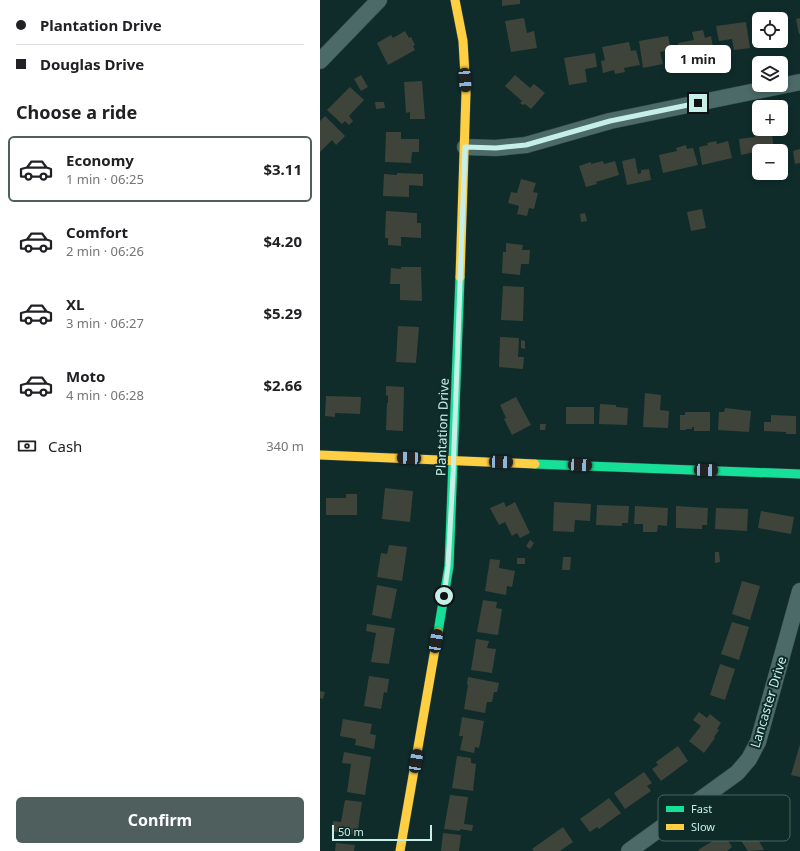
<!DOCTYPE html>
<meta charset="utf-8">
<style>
body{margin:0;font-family:"Noto Sans",sans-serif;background:#f6f6f6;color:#202124;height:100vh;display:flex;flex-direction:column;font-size:15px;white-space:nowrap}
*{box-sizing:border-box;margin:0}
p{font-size:13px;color:#757577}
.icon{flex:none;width:22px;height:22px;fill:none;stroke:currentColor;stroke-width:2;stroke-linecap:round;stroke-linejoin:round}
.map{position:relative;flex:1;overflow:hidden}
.side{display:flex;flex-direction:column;background:#fff;width:320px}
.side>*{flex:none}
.guide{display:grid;align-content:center;height:88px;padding:0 16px;background:#fff}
.tools{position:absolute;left:432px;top:12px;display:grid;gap:8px}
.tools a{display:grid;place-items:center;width:36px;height:36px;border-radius:6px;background:#fff;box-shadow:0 2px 6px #0003;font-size:20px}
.scale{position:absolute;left:12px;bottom:10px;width:100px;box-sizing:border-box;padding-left:4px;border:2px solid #c6efe9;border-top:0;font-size:11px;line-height:14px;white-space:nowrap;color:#c6efe9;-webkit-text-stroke:3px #0f2b28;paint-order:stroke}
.end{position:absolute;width:18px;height:18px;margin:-9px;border:5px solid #c6efe9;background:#111;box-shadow:0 0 0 2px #111}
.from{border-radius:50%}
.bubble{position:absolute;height:28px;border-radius:6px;background:#fff;box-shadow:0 2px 6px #0003;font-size:13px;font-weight:700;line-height:28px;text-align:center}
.car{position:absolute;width:12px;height:24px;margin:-12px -6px;border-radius:5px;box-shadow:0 0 3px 1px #0007;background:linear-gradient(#222 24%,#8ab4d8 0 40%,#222 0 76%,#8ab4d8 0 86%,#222 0)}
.guide b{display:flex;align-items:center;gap:14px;height:38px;font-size:15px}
.guide b+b{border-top:1px solid #e0e0e0}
.guide i{width:10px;height:10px;background:#202124}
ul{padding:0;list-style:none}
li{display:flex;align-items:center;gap:12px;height:66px;margin:0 8px 6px;padding:0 8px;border:2px solid transparent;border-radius:6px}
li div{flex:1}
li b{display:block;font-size:15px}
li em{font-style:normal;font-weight:700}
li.selected{border-color:#4e5f5e}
li>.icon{width:36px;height:36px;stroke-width:1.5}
h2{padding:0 16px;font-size:18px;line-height:48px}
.pay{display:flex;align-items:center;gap:10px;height:44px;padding:0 16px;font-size:15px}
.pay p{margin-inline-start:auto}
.button{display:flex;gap:8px;margin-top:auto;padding:8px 16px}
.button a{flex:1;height:46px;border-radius:6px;background:#4e5f5e;color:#fff;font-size:16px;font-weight:700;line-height:46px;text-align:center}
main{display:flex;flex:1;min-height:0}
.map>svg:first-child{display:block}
</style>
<main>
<section class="side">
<div class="guide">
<b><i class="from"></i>Plantation Drive</b>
<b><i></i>Douglas Drive</b>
</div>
<h2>Choose a ride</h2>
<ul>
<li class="selected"><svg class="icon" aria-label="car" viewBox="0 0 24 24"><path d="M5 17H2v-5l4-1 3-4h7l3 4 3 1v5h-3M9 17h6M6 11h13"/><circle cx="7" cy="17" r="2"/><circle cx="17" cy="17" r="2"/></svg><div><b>Economy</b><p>1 min · 06:25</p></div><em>$3.11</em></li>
<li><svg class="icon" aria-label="car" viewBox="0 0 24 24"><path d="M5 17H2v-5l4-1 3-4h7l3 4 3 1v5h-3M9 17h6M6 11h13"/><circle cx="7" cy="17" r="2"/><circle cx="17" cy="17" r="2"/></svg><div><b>Comfort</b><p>2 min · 06:26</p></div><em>$4.20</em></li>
<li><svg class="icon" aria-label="car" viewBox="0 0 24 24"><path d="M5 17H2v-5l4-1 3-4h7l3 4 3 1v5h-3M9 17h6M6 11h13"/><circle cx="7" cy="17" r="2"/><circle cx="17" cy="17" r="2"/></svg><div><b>XL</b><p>3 min · 06:27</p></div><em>$5.29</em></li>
<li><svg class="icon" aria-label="car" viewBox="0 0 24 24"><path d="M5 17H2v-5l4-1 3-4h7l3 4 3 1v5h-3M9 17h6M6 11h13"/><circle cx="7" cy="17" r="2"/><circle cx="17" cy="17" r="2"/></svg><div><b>Moto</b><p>4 min · 06:28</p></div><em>$2.66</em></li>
</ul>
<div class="pay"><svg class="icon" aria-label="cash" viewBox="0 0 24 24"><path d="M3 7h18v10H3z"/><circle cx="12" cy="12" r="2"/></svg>Cash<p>340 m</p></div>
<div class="button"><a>Confirm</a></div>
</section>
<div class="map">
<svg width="480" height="851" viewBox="0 0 480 851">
<rect width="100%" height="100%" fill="#0f2c2a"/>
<!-- building -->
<path fill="#3e443a" d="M182,0H200V4L182,6Z
M204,18L207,33L214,31L217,48L191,52L185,21Z
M480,18V34H479L476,19Z
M426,22L430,48L414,50L412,39L399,41L396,26Z
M383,30L385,38L391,36L394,53L386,54L387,58L376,60V56L361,59L358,43L374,40L372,32Z
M85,31L89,38L91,37L95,45L93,46L95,50L68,65L57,43L71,35L73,38Z
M348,36L351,50L340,52L343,64L323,68L319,41Z
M309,42L311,51L316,50L320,65L304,68L305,72L295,74L294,70L283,73L281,61L285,60L282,47Z
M275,53L277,67L265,69L267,82L249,85L244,58Z
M41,75L48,87L41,91L34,79Z
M195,75L210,88L214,84L225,93L211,109L205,104L203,105L200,103L202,101L185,86Z
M102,81L105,119H90V112L86,113L84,82Z
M30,87L44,100L29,116L33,121L29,125L25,121L22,124L7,110Z
M55,102H64L65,108L56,109Z
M5,116L25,136L16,145L12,140L0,152V121Z
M66,132H81V139H99V152H92L91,163L65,162Z
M444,132L445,135L452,134L454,151H439L421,155L419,139L435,137L434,133Z
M396,141L397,144L408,141L412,158L382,165L379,147L388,145L387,143Z
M366,145L367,149L373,148L378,165L343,173L339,155L357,151L356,148Z
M480,149V163L475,164L473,151Z
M315,158L318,174L321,173V170L329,169L331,180L307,185L302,161Z
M283,161L284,164L295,161L299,175L276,182L277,184L266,187L259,166L271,162V164Z
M77,173L103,174V186L89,185V197L63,196L64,174L77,175Z
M201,179L216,183L213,192L218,193L214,209L209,208L207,216L197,214L199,206L188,203L191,192L197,193Z
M382,209L386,228L371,231L367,212Z
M66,211L97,213V223H101V238L81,237V246L68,245V238H65Z
M265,213L267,221L261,222L260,214Z
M186,243L203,245L202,250H210L209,264H201L200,275L182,273L183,252H186Z
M81,267H101L102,301L80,300V284H70L71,268L81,269Z
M183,286L204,287L203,321L181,320Z
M78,326L99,327L96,363L76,362Z
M180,337L199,338L198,357H204L203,369L179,367Z
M201,340L205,341V349L201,348Z
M66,386L84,387L83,431L66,430L67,403H68V395L66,396Z
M325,393L341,395L340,410L349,411L348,428L323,427Z
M6,396L41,397L40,414L15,413V417L5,416Z
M196,397L211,425L192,435L184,419L186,418L180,405Z
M280,404L296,405V407L308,408L307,425L279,424Z
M246,407H274V424H246Z
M405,408L431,411L429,432L398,430L399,412H404Z
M365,412H390V431H374V427H372V429H366V430H360V415H365Z
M451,415L476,416V434H466V432L444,431V422H451Z
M220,424H226L225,430H220Z
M65,488L93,491L90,522L62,519Z
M26,494H37V515H6V498H26Z
M184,502L186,507L195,502L210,533L200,538L197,533L192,536L185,522L179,525L170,508Z
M234,502L271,504L270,521L255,520L254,532L233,531Z
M277,505L309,506L308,523H302V526L276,525Z
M315,506L348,508L347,526L338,525L337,532H323V524H314Z
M356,506L388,508L387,525H382V529L356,528Z
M396,508L428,509L427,531L395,529Z
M441,511L474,517L471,534L438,528Z
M210,540L214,543L210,549L206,546Z
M69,545L87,547L82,581L57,577L61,553L67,554Z
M395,552H399L400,562L395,563Z
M243,557H251L250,570H242Z
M197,558H205V564H197Z
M170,559L180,560L179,568L195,571L192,587L187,586L186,595L165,591Z
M422,581L440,586L430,620L412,614Z
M57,585L77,589L71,619L52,615Z
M163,600L177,602L176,608L182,609L178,635L157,632Z
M412,622L429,627L419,660L401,654Z
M47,624L75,628L69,664L51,662L56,633L46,631Z
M156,639L169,641L167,648L176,649L172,673L151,670Z
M400,664L415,669L405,700L390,695Z
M49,676L69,679L67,693L64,692L61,709L44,706Z
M148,677L179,683L177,692H174L172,702H167L165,713L144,709L148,685L147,684Z
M0,691L5,692L3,699L0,698Z
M379,712L387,718L390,714L401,723L397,729L399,730L394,737L395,738L384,753L369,741L381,726L373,720Z
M142,717L164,721L159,748L155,747L154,753L140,750L143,736H139Z
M23,719L52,724L50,734L56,735L54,749L35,745L36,739L20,736Z
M480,744V777L471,775Z
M358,746L368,761L341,781L332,769L338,765L336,762Z
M24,752L51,757L45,795L27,792L31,764L22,763Z
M137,756L151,758V763L156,764L153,791L132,788Z
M324,772L332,783L327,786L331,791L305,809L294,793Z
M130,795L148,797L144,824L153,825L152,831L140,829V831L124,829Z
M289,798L301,813L279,829L277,827L270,832L260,819Z
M25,800L42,802L37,835L12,831L13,821L21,822Z
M436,812L445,824L434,832L444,850L428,851L413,829L426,819L427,821L429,820L427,818Z
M243,827L253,842L240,851H214L212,849Z
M123,833L141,835L139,851H121Z
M404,834L412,847L407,851H379L378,850Z
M16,843L35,845L34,851H15Z"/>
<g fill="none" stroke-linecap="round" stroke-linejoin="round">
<!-- street casing -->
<g stroke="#314946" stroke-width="17">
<path id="street" d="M0,61L59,0
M145,147L176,148L206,145L290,121L480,82
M309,851L417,773L429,759L438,742L480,591"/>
</g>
<!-- fast casing -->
<g stroke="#314946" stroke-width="10">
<path id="fast" d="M215,464L480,474
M118,632L129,566L140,277"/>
</g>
<!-- slow casing -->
<g stroke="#314946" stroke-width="10">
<path id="slow" d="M135,0L143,41L146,93L140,277
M0,455L215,464
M80,851L118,632"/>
</g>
<!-- street -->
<use href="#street" stroke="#4b6a68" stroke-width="16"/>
<!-- fast -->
<use href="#fast" stroke="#16e098" stroke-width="9"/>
<!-- slow -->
<use href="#slow" stroke="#ffcf43" stroke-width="9"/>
</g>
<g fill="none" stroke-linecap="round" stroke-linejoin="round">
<!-- route -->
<path stroke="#c6efe9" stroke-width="5" d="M124,596L128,566L133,475L145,147L176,148L206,145L290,121L378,103"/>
</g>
<g text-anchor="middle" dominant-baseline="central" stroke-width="4" stroke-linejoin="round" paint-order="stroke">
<!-- street labels -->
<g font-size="13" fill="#c6efe9" stroke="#0f2b28">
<text transform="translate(122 427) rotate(-88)">Plantation Drive</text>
<text transform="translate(448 702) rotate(-73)">Lancaster Drive</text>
</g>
</g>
<!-- legend -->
<rect x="338" y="795" width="132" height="46" rx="6" fill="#0f2b28" stroke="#466662" stroke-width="1"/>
<rect x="346" y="806" width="18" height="6" fill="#16e098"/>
<rect x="346" y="824" width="18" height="6" fill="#ffcf43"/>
<g font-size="11" fill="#c6efe9">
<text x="371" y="813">Fast</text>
<text x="371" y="831">Slow</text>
</g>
</svg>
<div class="tools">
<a><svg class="icon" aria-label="locate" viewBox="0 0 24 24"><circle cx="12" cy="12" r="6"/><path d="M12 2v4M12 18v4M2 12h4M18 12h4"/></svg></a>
<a><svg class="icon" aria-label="layers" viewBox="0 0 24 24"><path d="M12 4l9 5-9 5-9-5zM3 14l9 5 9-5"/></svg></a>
<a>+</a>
<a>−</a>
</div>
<div class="scale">50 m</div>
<i class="end from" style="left:124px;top:596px"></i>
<i class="end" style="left:378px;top:103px"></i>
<div class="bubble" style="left:345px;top:45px;width:66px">1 min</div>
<i class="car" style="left:145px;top:80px;rotate:176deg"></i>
<i class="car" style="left:89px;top:458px;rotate:272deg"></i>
<i class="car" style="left:181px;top:462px;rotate:92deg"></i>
<i class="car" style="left:260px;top:465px;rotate:93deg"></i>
<i class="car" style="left:386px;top:470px;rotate:92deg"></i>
<i class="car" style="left:116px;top:641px;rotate:9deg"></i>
<i class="car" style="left:96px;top:761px;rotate:9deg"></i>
</div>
</main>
